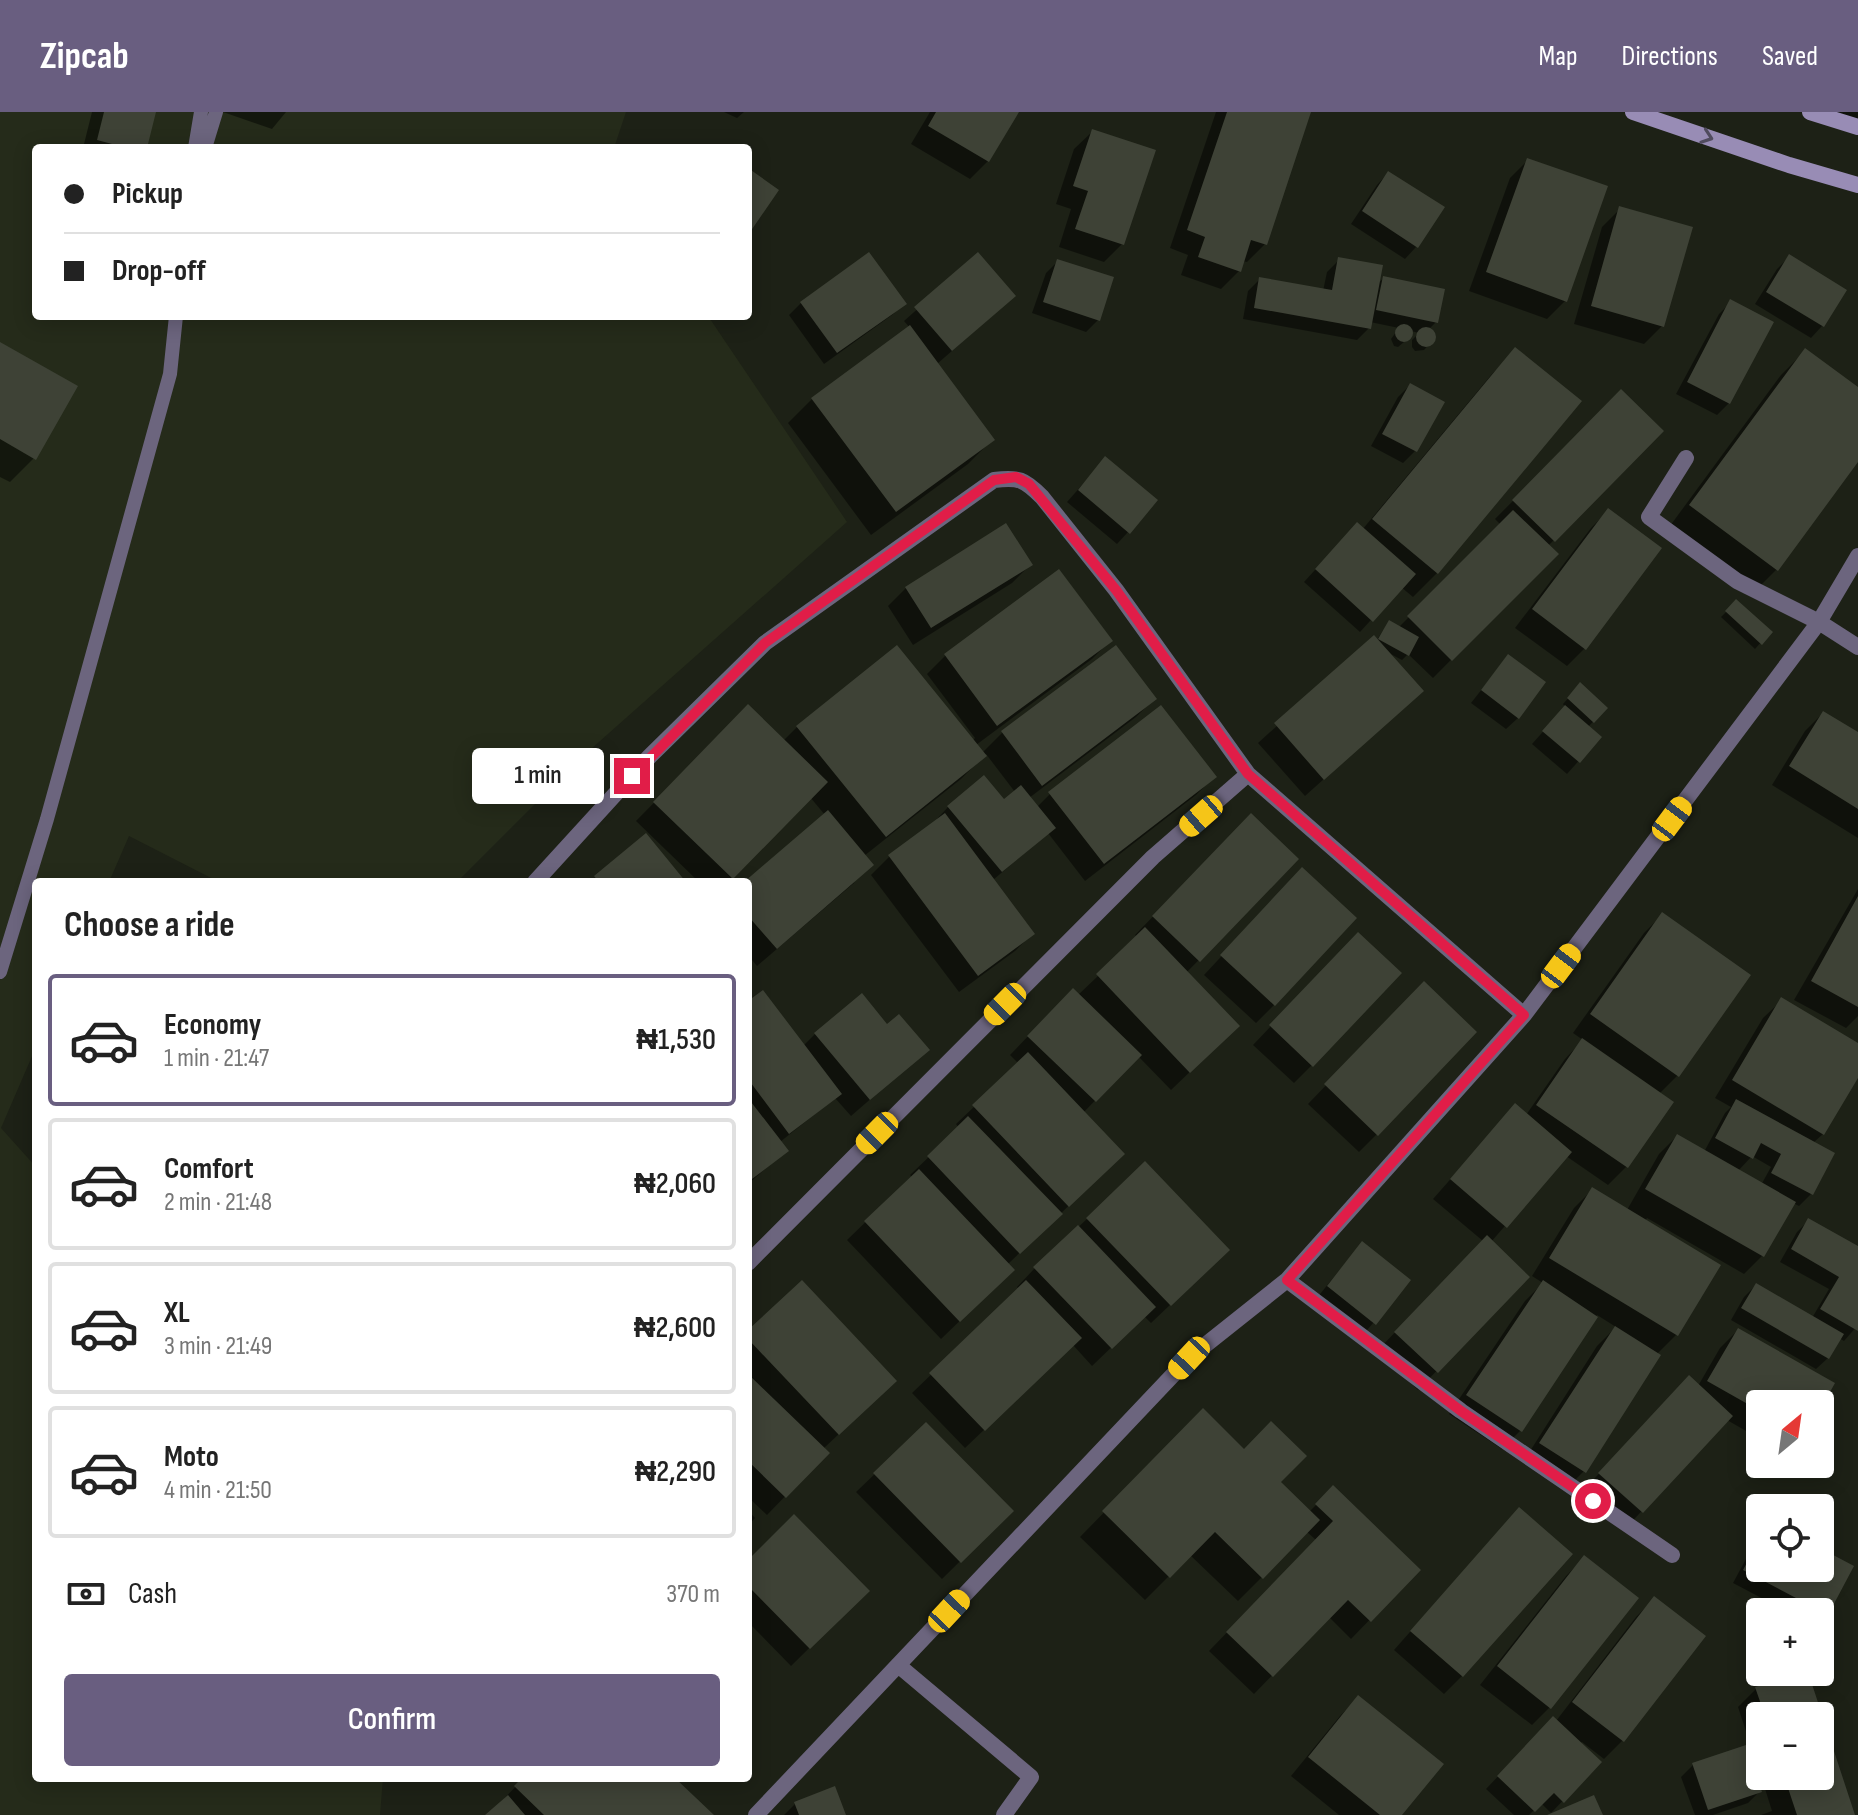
<!DOCTYPE html>
<meta charset="utf-8">
<style>
body{margin:0;font-family:"Sofia Sans Condensed",sans-serif;background:#f2f2f2;color:#222;height:100vh;display:flex;flex-direction:column;font-size:30px;white-space:nowrap}
*{box-sizing:border-box;margin:0}
p{font-size:26px;color:#767676}
.icon{flex:none;width:44px;height:44px;fill:none;stroke:currentColor;stroke-width:2;stroke-linecap:round;stroke-linejoin:round}
.map{position:relative;flex:1;overflow:hidden}
.details{position:absolute;left:32px;top:766px;width:720px;height:904px;display:flex;flex-direction:column;background:#fff;border-radius:8px;box-shadow:0 4px 20px #0003}
.details>*{flex:none}
.top-card{position:absolute;left:32px;top:32px;width:720px;height:176px;border-radius:8px;box-shadow:0 4px 20px #0003;display:grid;align-content:center;height:176px;padding:0 32px;background:#fff}
.needle{width:52px;rotate:29deg}
.buttons{position:absolute;left:1746px;top:1278px;display:grid;gap:16px}
.buttons a{display:grid;place-items:center;width:88px;height:88px;border-radius:8px;background:#fff;box-shadow:0 4px 20px #0003;font-size:40px}
.end{position:absolute;width:36px;height:36px;margin:-18px;border:10px solid #e11d48;background:#fff;box-shadow:0 0 0 4px #fff}
.from{border-radius:50%}
.bubble{position:absolute;height:56px;border-radius:8px;background:#fff;box-shadow:0 4px 20px #0003;font-size:26px;font-weight:600;line-height:56px;text-align:center}
.car{position:absolute;width:24px;height:48px;margin:-24px -12px;border-radius:10px;box-shadow:0 0 6px 2px #0007;background:linear-gradient(#f5c518 24%,#345 0 40%,#f5c518 0 76%,#345 0 86%,#f5c518 0)}
.top-card b{display:flex;align-items:center;gap:28px;height:76px;font-size:30px}
.top-card b+b{border-top:2px solid #e0e0e0}
.top-card i{width:20px;height:20px;background:#222}
ul{padding:0;list-style:none}
li{display:flex;align-items:center;gap:24px;height:132px;margin:0 16px 12px;padding:0 16px;border:4px solid #e0e0e0;border-radius:8px}
li div{flex:1}
li b{display:block;font-size:30px}
li em{font-style:normal;font-weight:600}
li.on{border-color:#695e80}
li>.icon{width:72px;height:72px;stroke-width:1.5}
h2{padding:0 32px;font-size:36px;line-height:96px}
.pay{display:flex;align-items:center;gap:20px;height:88px;padding:0 32px;font-size:30px}
.pay p{margin-inline-start:auto}
.cta{display:flex;gap:16px;margin-top:auto;padding:16px 32px}
.cta a{flex:1;height:92px;border-radius:8px;background:#695e80;color:#fff;font-size:32px;font-weight:600;line-height:92px;text-align:center}
header{display:flex;align-items:center;gap:48px;box-sizing:border-box;height:112px;padding:0 40px;background:#695e80;color:#fff}
header strong{font-size:38px}
nav{display:flex;gap:44px;margin-inline-start:auto;font-size:28px}
.map>svg:first-child{display:block}
</style>
<header>
<strong>Zipcab</strong>
<nav><a>Map</a><a>Directions</a><a>Saved</a></nav>
</header>
<div class="map">
<svg width="1858" height="1703" viewBox="0 0 1858 1703">
<rect width="100%" height="100%" fill="#1d2116"/>
<!-- built -->
<path fill="#252b1a" d="M0,0H626L614,36H36V204H708L847,410L582,645L457,770H219L129,724L109,770H36V935L1,1016L36,1055V1666H383L380,1703H0Z"/>
<!-- shadow -->
<path fill="#0007" fill-rule="evenodd" d="M92,0H154L145,36H83Z
M223,0H286L272,17Z
M724,0H744L737,6Z
M930,0H1017L988,49L970,67L911,32Z
M1216,0H1309L1265,132L1247,150L1242,149L1239,159L1221,177L1181,163L1188,143L1170,136Z
M1808,0H1858V14Z
M1093,19L1122,132L1104,150L1059,135L1071,97L1056,92L1074,37Z
M1528,48L1565,189L1547,207L1469,179L1510,66Z
M1388,61L1416,135L1405,147L1351,112L1377,73Z
M1620,97L1662,214L1644,232L1574,212L1602,115Z
M978,143L1001,196L937,252L992,328L968,352L871,423L788,311L812,287L910,216L904,209Z
M1789,145L1844,179L1822,214L1811,226L1755,192L1777,157Z
M1339,148L1377,172L1384,166L1436,210L1429,217L1433,228L1424,238L1415,239L1412,235V228L1419,221L1411,219L1410,225L1398,235L1394,234L1391,227L1399,216L1370,210L1369,216L1357,228L1243,207L1248,179L1260,167L1323,179L1327,160Z
M1058,149L1098,208L1086,220L1032,201L1046,161Z
M1731,190L1729,291L1717,303L1676,282L1719,202Z
M801,191L904,192L892,203L824,252L789,203Z
M0,233L34,346L10,370L0,365Z
M1516,238L1437,461L1413,485L1401,475L1360,520L1304,470L1345,425L1362,418L1492,262Z
M1805,239L1858,278V347L1777,457L1753,481L1667,418L1781,263Z
M1410,273L1442,291L1415,339L1403,351L1371,334L1398,285Z
M1621,280L1661,319L1548,434L1556,442L1433,566L1408,542L1402,548L1387,540L1403,596L1305,684L1258,631L1374,526L1376,529L1389,510L1398,516L1501,413L1495,407Z
M1105,347L1128,420L1117,432L1067,390Z
M1609,398L1585,536L1567,554L1515,516L1591,416Z
M1030,453L1012,471L913,533L888,494L906,476Z
M1058,460L1110,529L1092,547L976,633L982,641L1002,621L1115,536L1154,587L1136,605L1029,686L1037,695L1050,682L1214,665L1196,683L1085,769L1048,721L993,768L1033,821L1015,839L959,880L871,763L889,745L938,709L937,707L948,695L1004,690L1015,680L986,642L961,667L864,744L854,771L757,854L748,843L747,770L825,703L810,685L727,770H699L636,709L748,595L783,629L797,615L972,629L975,626L927,562L945,544Z
M1736,490L1770,520L1755,537L1721,505Z
M1508,544L1518,606L1506,617L1471,591Z
M1580,573L1606,596L1588,615L1600,625L1567,662L1532,632L1565,595L1563,592Z
M1823,601L1858,623V726L1772,673L1805,619Z
M1233,722L1297,748L1186,861L1219,932L1171,978L1138,944L1083,1001L1104,1060L1007,1153L994,1176L941,1227L847,1128L912,1065L910,1063L959,1016L956,1012L1019,952L1010,943L1055,896L1078,883L1138,826L1135,823Z
M1285,776L1274,893L1256,911L1204,863Z
M1858,777V904L1846,916L1794,888Z
M1662,803L1678,963L1659,982L1671,991L1626,1055L1608,1073L1566,1044L1491,1130L1528,1165L1418,1278L1377,1239L1483,1129L1433,1087L1515,994L1526,1003L1565,947L1583,928L1573,921L1644,821Z
M1340,841L1312,953L1294,971L1253,933Z
M1782,888L1858,933V963L1823,1022L1813,1031L1833,1042L1811,1082L1799,1094L1793,1091L1762,1144L1744,1162L1647,1106L1645,1109L1677,1222L1656,1243L1584,1359L1566,1377L1523,1350L1597,1234L1616,1215L1597,1203L1520,1319L1502,1337L1449,1302L1525,1189L1543,1171L1532,1164L1574,1096L1592,1078L1627,1098L1659,1042L1677,1024L1704,1040L1725,1001L1731,995L1715,986L1763,906ZM1752,1044L1771,1055L1761,1073L1738,1059Z
M1406,890L1377,1022L1359,1040L1308,992Z
M748,892L803,934L815,922L887,914L927,938L851,1004L835,986L780,1030L787,1038L748,1072Z
M1145,1052L1209,1156L1151,1211L1144,1204L1092,1254L1073,1233L965,1336L912,1281L1019,1178L1017,1175L1034,1157Z
M1809,1108L1858,1136V1213L1844,1229L1839,1226L1828,1246L1816,1257L1731,1208L1744,1185L1756,1173L1812,1206L1829,1177L1780,1150L1797,1120Z
M1351,1144L1409,1169L1362,1224L1316,1187Z
M1738,1218L1832,1272L1820,1293L1760,1292V1327L1727,1308L1624,1418L1582,1380L1671,1284L1698,1274L1720,1236Z
M748,1221L876,1287L823,1337L827,1341L767,1403L748,1385Z
M1203,1299L1309,1400L1333,1376L1418,1458L1351,1527L1329,1505L1254,1582L1209,1539L1316,1428L1307,1420L1238,1489L1190,1443L1145,1488L1080,1425Z
M926,1313L1011,1399L942,1467L856,1380Z
M748,1398L755,1406L748,1414Z
M1502,1416L1462,1564L1444,1582L1394,1538Z
M1760,1421V1456H1820V1439L1826,1502L1820,1508V1500H1788L1733,1471Z
M1584,1446L1550,1595L1532,1613L1480,1573L1566,1464Z
M748,1450L867,1479L791,1554L748,1510Z
M1654,1487L1703,1525L1622,1629L1604,1647L1582,1630L1580,1632L1600,1650L1551,1701L1541,1691L1529,1703H1514L1486,1677L1542,1618L1556,1609L1636,1505Z
M1806,1561L1852,1703H1761L1772,1699L1761,1664H1820V1604H1760V1662L1738,1595L1756,1577Z
M1358,1586L1399,1703H1339L1291,1664L1340,1604Z
M1693,1653L1760,1679L1748,1691L1713,1703H1695L1681,1665Z
M524,1666H672L711,1703H488Z
M795,1692L844,1703H784Z"/>
<!-- building -->
<path fill="#3e4236" d="M104,0H156L147,36H127L97,28Z
M936,0H1019L989,50L928,14Z
M1227,0H1311L1267,133L1251,128L1241,160L1198,145L1205,125L1187,118Z
M1092,17L1156,38L1124,133L1075,117L1088,79L1073,74Z
M1527,46L1608,74L1567,190L1486,160Z
M748,56L779,78L748,123Z
M1388,59L1445,95L1418,136L1362,99Z
M1619,94L1693,115L1664,215L1591,194Z
M869,140L907,192L837,241L800,190Z
M978,140L1016,184L952,239L914,195Z
M1789,142L1847,178L1824,215L1766,180Z
M1338,145L1383,153L1371,217L1254,196L1259,165L1332,178Z
M1057,147L1114,165L1100,209L1043,190Z
M1383,164L1445,177L1438,211L1376,198Z
M1730,187L1774,210L1730,292L1687,270Z
M1395 221a9 9 0 1 1 18 0a9 9 0 1 1-18 0Z
M910,213L995,328L896,400L811,286Z
M1416 225a10 10 0 1 1 20 0a10 10 0 1 1-20 0Z
M0,230L78,274L36,348L0,327Z
M1515,235L1582,289L1438,462L1372,407Z
M1805,236L1858,275V350L1778,459L1689,393Z
M1410,271L1445,290L1417,340L1382,322Z
M1621,277L1664,319L1555,430L1512,388Z
M1105,344L1158,388L1130,422L1078,378Z
M1608,396L1662,436L1586,538L1532,497Z
M1513,398L1559,442L1452,549L1407,504Z
M1357,410L1416,462L1373,510L1315,457Z
M1006,411L1033,453L931,516L905,475Z
M1059,457L1113,529L997,614L944,542Z
M1736,487L1773,520L1762,533L1725,499Z
M1389,508L1419,525L1409,544L1378,527Z
M1374,523L1424,579L1324,668L1274,611Z
M897,533L987,644L886,725L796,614Z
M1116,533L1157,587L1042,674L1001,619Z
M1508,542L1546,570L1519,607L1481,578Z
M1580,570L1608,596L1594,611L1567,586Z
M748,592L828,670L733,767L653,690Z
M1161,593L1217,665L1104,752L1048,680Z
M1565,593L1602,625L1580,651L1542,619Z
M1823,599L1858,620V697L1789,654Z
M984,663L1004,687L1021,673L1056,716L1002,760L947,694Z
M828,698L874,753L777,837L748,804V770H744Z
M945,701L1035,822L978,864L888,743Z
M1251,701L1299,747L1200,850L1152,804Z
M646,721L686,770H599L594,764Z
M1302,755L1357,806L1275,894L1220,843Z
M1858,784V895L1811,869Z
M1662,800L1751,863L1679,965L1590,902Z
M1145,815L1240,914L1190,961L1096,862Z
M1358,820L1402,861L1313,955L1269,913Z
M1424,869L1477,920L1378,1024L1324,972Z
M1073,876L1142,943L1096,990L1027,924Z
M763,878L842,982L789,1022L748,967V889Z
M862,881L887,912L899,902L930,938L870,988L814,921Z
M1781,885L1858,931V966L1824,1023L1732,968Z
M1582,926L1674,990L1628,1056L1536,993Z
M1028,940L1125,1042L1069,1095L972,993Z
M748,986L789,1039L748,1070Z
M1736,987L1835,1041L1813,1083L1771,1061L1781,1042L1761,1031L1753,1047L1715,1026Z
M1515,991L1572,1040L1507,1116L1450,1067Z
M968,1004L1063,1102L1020,1142L927,1044Z
M1677,1022L1796,1090L1764,1145L1645,1077Z
M1145,1049L1230,1138L1171,1194L1086,1106Z
M919,1057L1015,1158L960,1210L864,1109Z
M1592,1075L1721,1153L1678,1224L1549,1146Z
M1808,1106L1858,1134V1219L1820,1197L1839,1165L1791,1137Z
M1078,1113L1156,1195L1112,1237L1033,1155Z
M1487,1123L1530,1165L1438,1261L1394,1220Z
M1362,1129L1411,1168L1376,1213L1327,1174Z
M802,1168L897,1269L839,1323L748,1227V1218Z
M1026,1168L1082,1226L985,1319L929,1261Z
M1543,1168L1598,1205L1522,1320L1466,1283Z
M1756,1171L1844,1222L1829,1247L1741,1196Z
M1615,1214L1661,1243L1586,1361L1539,1331Z
M1738,1216L1835,1271L1820,1298V1292H1760V1299L1707,1269Z
M748,1262L830,1341L786,1386L748,1349Z
M1689,1263L1733,1304L1643,1401L1598,1361Z
M1203,1296L1244,1337L1271,1309L1307,1344L1281,1370L1320,1408L1263,1467L1215,1420L1170,1466L1102,1399Z
M926,1310L1014,1399L961,1451L873,1361Z
M1333,1373L1421,1458L1371,1510L1348,1488L1273,1565L1226,1520L1333,1409L1315,1392Z
M1519,1395L1573,1442L1463,1565L1410,1519Z
M794,1402L870,1479L810,1537L748,1474V1448Z
M1760,1427V1456H1820V1436L1854,1454L1828,1503L1743,1458Z
M1584,1443L1639,1486L1551,1597L1497,1554Z
M1654,1484L1706,1524L1624,1630L1572,1590Z
M1804,1560H1808L1855,1703H1797L1784,1664H1820V1604H1765L1755,1575Z
M1358,1583L1444,1652L1402,1703H1380L1308,1645Z
M1553,1604L1602,1650L1564,1691L1554,1681L1535,1700L1497,1664Z
M1746,1633L1762,1680L1708,1698L1692,1651Z
M522,1666H675L714,1703H544L514,1674Z
M835,1674L846,1703H799L794,1690Z
M508,1683L525,1703H485Z
M1594,1683L1603,1703H1547Z"/>
<g fill="none" stroke-linecap="round" stroke-linejoin="round">
<!-- service -->
<path stroke="#6c657e" stroke-width="14" d="M195,36L201,0
M205,36L216,0
M0,860L47,707L170,262L176,204"/>
<!-- minor -->
<path stroke="#6c657e" stroke-width="16" d="M1686,346L1649,405L1737,469L1819,510L1858,535
M535,770L650,644L765,531L994,368C1019,365 1024,367 1042,385L1116,478L1248,662L1524,903
M748,1151L1153,745L1248,662
M1287,1168L1461,1299L1672,1443
M898,1553L1031,1665L1004,1703
M756,1703L1189,1246L1287,1168L1524,903L1819,510L1858,444"/>
<!-- secondary -->
<path stroke="#988cb5" stroke-width="16" d="M1633,0L1789,53L1858,73
M1810,0L1858,15"/>
</g>
<!-- one-way arrows -->
<defs><path id="oneway-chevron" d="M-2-3.5L2.5 0L-2 3.5" fill="none" stroke-width="1.6" stroke-linecap="round" stroke-linejoin="round" transform="scale(2)"/></defs>
<use stroke="#504b5e" href="#oneway-chevron" transform="translate(1707 25) rotate(19)"/>
<g fill="none" stroke-linecap="round" stroke-linejoin="round">
<!-- route -->
<path stroke="#e11d48" stroke-width="10" d="M632,664L765,531L994,368L1016,365L1029,372L1116,478L1248,662L1524,903L1287,1168L1461,1299L1593,1389"/>
</g>
</svg>
<div class="buttons">
<a><svg class="needle" viewBox="-14 -14 28 28"><path d="M0-13l5 13h-10z" fill="#e53935"/><path d="M0 13l5-13h-10z" fill="#767676"/></svg></a>
<a><svg class="icon" aria-label="locate" viewBox="0 0 24 24"><circle cx="12" cy="12" r="6"/><path d="M12 2v4M12 18v4M2 12h4M18 12h4"/></svg></a>
<a>+</a>
<a>−</a>
</div>
<i class="end from" style="left:1593px;top:1389px"></i>
<i class="end" style="left:632px;top:664px"></i>
<div class="bubble" style="left:472px;top:636px;width:132px">1 min</div>
<i class="car" style="left:1201px;top:704px;rotate:229deg"></i>
<i class="car" style="left:1672px;top:707px;rotate:37deg"></i>
<i class="car" style="left:1561px;top:854px;rotate:37deg"></i>
<i class="car" style="left:1005px;top:892px;rotate:225deg"></i>
<i class="car" style="left:877px;top:1021px;rotate:225deg"></i>
<i class="car" style="left:1189px;top:1246px;rotate:223deg"></i>
<i class="car" style="left:949px;top:1499px;rotate:43deg"></i>
<div class="top-card">
<b><i class="from"></i>Pickup</b>
<b><i></i>Drop-off</b>
</div>
<section class="details">
<h2>Choose a ride</h2>
<ul>
<li class="on"><svg class="icon" aria-label="car" viewBox="0 0 24 24"><path d="M5 17H2v-5l4-1 3-4h7l3 4 3 1v5h-3M9 17h6M6 11h13"/><circle cx="7" cy="17" r="2"/><circle cx="17" cy="17" r="2"/></svg><div><b>Economy</b><p>1 min · 21:47</p></div><em>₦1,530</em></li>
<li><svg class="icon" aria-label="car" viewBox="0 0 24 24"><path d="M5 17H2v-5l4-1 3-4h7l3 4 3 1v5h-3M9 17h6M6 11h13"/><circle cx="7" cy="17" r="2"/><circle cx="17" cy="17" r="2"/></svg><div><b>Comfort</b><p>2 min · 21:48</p></div><em>₦2,060</em></li>
<li><svg class="icon" aria-label="car" viewBox="0 0 24 24"><path d="M5 17H2v-5l4-1 3-4h7l3 4 3 1v5h-3M9 17h6M6 11h13"/><circle cx="7" cy="17" r="2"/><circle cx="17" cy="17" r="2"/></svg><div><b>XL</b><p>3 min · 21:49</p></div><em>₦2,600</em></li>
<li><svg class="icon" aria-label="car" viewBox="0 0 24 24"><path d="M5 17H2v-5l4-1 3-4h7l3 4 3 1v5h-3M9 17h6M6 11h13"/><circle cx="7" cy="17" r="2"/><circle cx="17" cy="17" r="2"/></svg><div><b>Moto</b><p>4 min · 21:50</p></div><em>₦2,290</em></li>
</ul>
<div class="pay"><svg class="icon" aria-label="cash" viewBox="0 0 24 24"><path d="M3 7h18v10H3z"/><circle cx="12" cy="12" r="2"/></svg>Cash<p>370 m</p></div>
<div class="cta"><a>Confirm</a></div>
</section>
</div>
